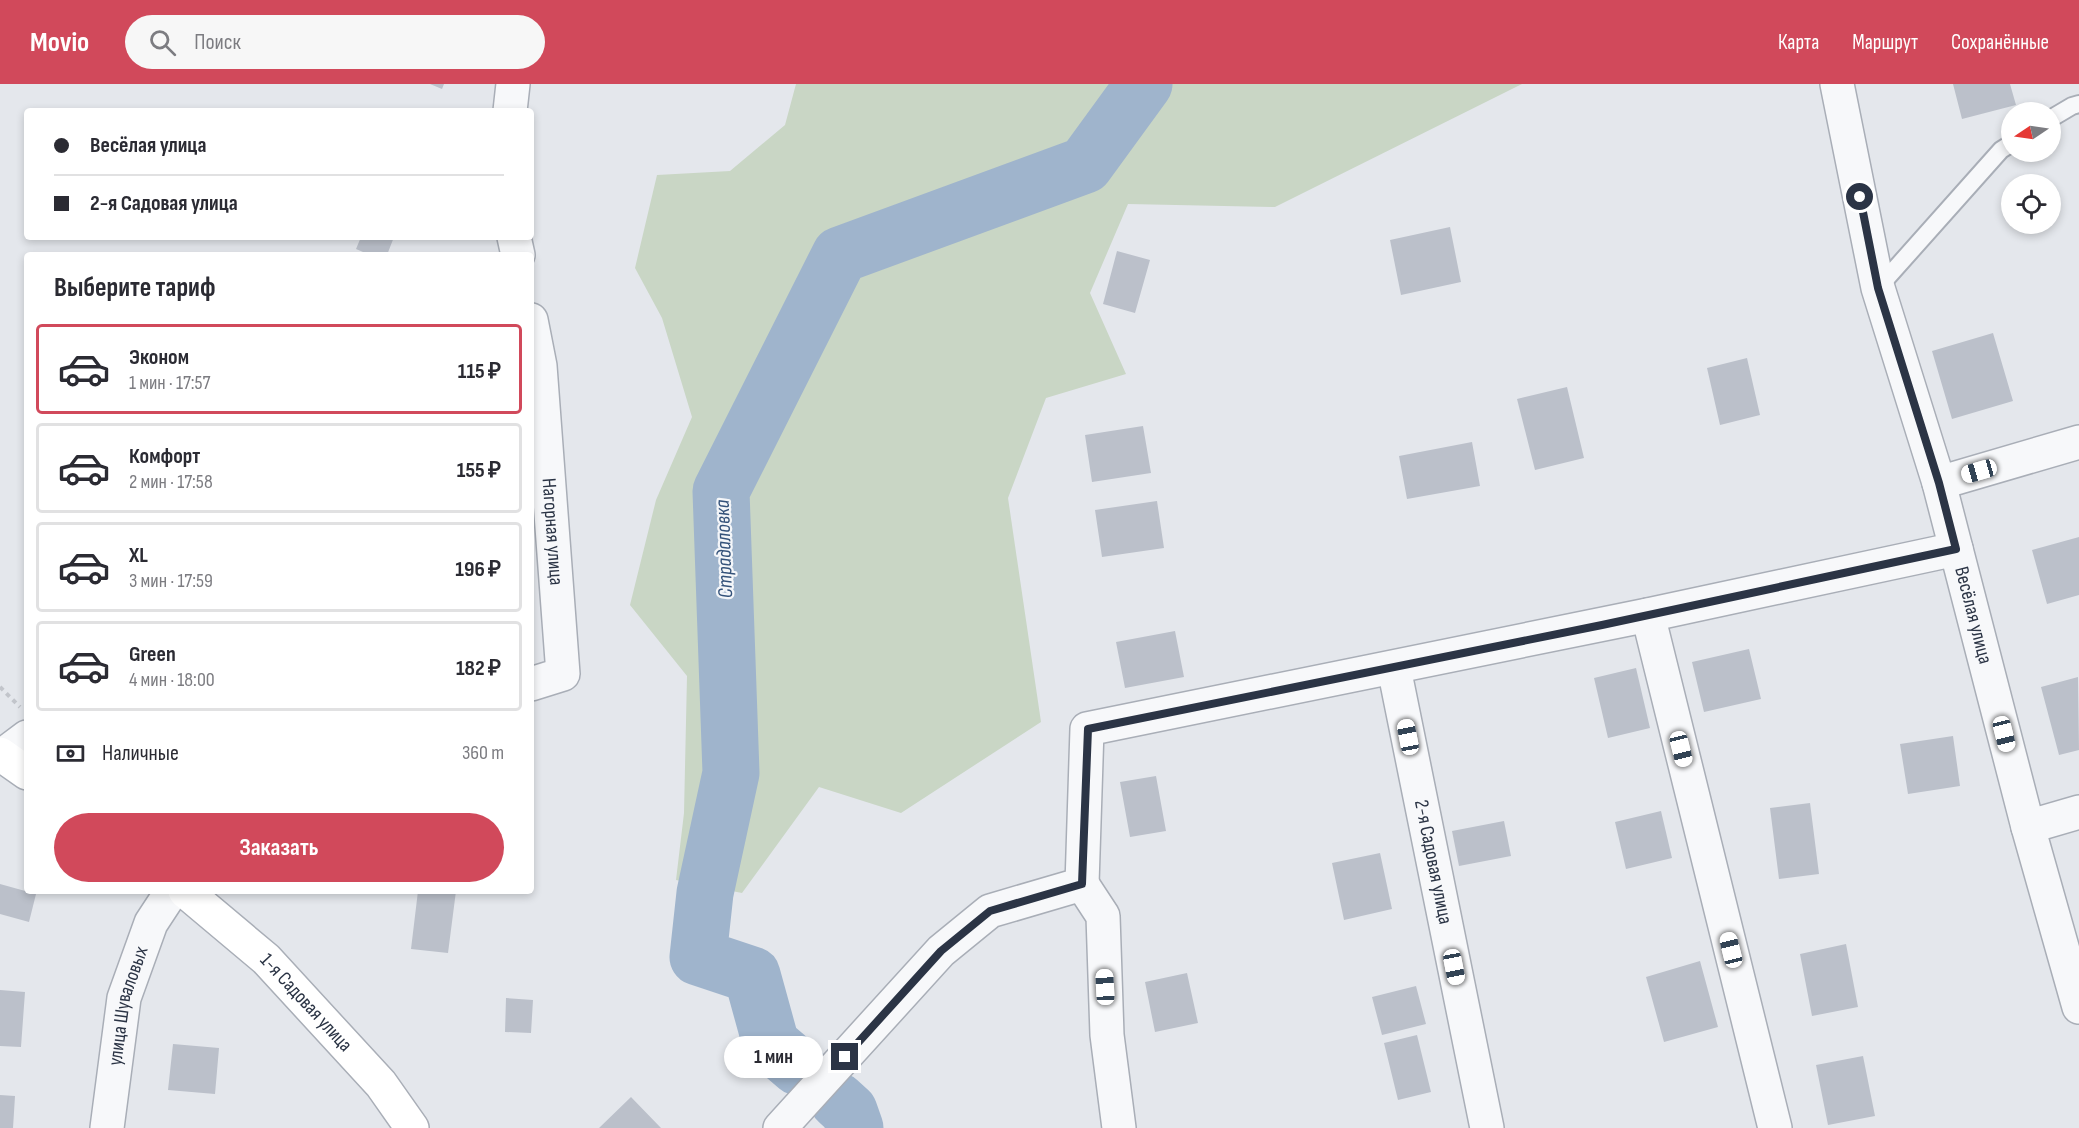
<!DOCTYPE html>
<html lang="ru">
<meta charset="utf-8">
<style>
body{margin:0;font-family:"Sofia Sans Condensed",sans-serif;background:#f7f7f7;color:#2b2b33;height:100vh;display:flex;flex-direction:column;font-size:22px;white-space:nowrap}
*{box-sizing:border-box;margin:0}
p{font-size:20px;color:#7c7c81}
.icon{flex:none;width:33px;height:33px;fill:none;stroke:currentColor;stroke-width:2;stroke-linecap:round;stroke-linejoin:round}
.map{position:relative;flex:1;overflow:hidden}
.panel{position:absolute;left:24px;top:168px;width:510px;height:642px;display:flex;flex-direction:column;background:#fff;border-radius:6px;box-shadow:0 3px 9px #0003}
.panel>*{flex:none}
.banner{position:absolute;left:24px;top:24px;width:510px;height:132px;border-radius:6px;box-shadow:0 3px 9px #0003;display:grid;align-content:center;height:132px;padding:0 30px;background:#fff}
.needle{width:39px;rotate:257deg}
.buttons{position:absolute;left:2001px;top:18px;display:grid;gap:12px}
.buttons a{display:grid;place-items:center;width:60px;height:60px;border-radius:50%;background:#fff;box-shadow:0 3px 9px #0003;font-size:30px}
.end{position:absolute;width:27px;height:27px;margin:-14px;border:8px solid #2b3445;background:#fff;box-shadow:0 0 0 3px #fff}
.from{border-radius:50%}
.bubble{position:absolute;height:42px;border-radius:21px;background:#fff;box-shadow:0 3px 9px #0003;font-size:20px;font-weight:700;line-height:42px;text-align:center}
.car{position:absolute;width:18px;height:36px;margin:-18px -9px;border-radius:8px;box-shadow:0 0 4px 2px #0007;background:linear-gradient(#fff 24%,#345 0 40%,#fff 0 76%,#345 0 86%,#fff 0)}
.banner b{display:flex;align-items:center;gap:21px;height:57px;font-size:22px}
.banner b+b{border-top:2px solid #e1e1e2}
.banner i{width:15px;height:15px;background:#2b2b33}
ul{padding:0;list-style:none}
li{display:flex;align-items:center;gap:18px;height:90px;margin:0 12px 9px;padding:0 18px;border:3px solid #e1e1e2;border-radius:6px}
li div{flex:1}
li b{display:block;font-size:22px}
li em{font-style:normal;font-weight:700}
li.selected{border-color:#d1495b}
li>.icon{width:54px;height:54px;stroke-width:1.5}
h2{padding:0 30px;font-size:27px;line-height:72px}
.pay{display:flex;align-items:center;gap:15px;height:66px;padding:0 30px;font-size:22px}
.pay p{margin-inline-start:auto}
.cta{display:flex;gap:12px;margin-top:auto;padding:12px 30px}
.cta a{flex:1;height:69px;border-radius:36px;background:#d1495b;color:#fff;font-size:24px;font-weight:700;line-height:69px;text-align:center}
header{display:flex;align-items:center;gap:36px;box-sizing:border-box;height:84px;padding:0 30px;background:#d1495b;color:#fff}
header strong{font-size:28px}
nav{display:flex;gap:33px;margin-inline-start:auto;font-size:21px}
.search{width:420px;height:54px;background:#f7f7f7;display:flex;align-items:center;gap:15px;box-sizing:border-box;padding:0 21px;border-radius:33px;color:#7c7c81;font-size:22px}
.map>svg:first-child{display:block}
</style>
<header>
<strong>Movio</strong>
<div class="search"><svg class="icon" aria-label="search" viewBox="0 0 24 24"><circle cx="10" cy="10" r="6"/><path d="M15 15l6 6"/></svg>Поиск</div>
<nav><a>Карта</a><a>Маршрут</a><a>Сохранённые</a></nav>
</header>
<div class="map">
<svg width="2079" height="1044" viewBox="0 0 2079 1044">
<rect width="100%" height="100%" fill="#e4e7ec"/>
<!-- green -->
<path fill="#c9d6c5" d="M796,0H1522L1275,123L1128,120L1090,209L1126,290L1046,314L1008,414L1041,638L901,729L819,703L742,809L676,796L684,729L687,592L630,521L656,416L692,333L662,234L635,184L657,91L730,87L785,41Z"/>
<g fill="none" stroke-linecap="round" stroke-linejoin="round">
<!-- river -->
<path stroke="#9fb4cc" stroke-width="57" d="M798,983L771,960L752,891L698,873L705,809L731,689L721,407L840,171L1085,81L1144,0
M838,1017L849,1027L855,1044"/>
</g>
<!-- building -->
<path fill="#bbc0ca" d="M430,0H444L442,5Z
M1953,0H2010L2016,21L1962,35Z
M1450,143L1461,198L1401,211L1390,156Z
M361,153H394L387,171H370L356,165Z
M1117,167L1150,176L1135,229L1103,220Z
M1993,249L2013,317L1952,335L1932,267Z
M1747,274L1760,331L1720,341L1707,284Z
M1567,303L1584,374L1535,386L1517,315Z
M1143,342L1151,389L1092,398L1085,351Z
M1472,358L1480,402L1407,415L1399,372Z
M1157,417L1164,464L1102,473L1095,426Z
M2079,453V511L2047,520L2032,466Z
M1175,547L1184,593L1125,604L1116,558Z
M1749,565L1761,615L1704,628L1692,578Z
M1636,584L1650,644L1608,654L1594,594Z
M2078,593L2079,666L2059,671L2041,603Z
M1953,652L1960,702L1908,710L1900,660Z
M1156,692L1166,747L1130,753L1120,698Z
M1810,719L1819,790L1779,795L1770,724Z
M1661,727L1672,774L1626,785L1615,738Z
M1504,737L1511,772L1459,782L1452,747Z
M1380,769L1392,825L1344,836L1332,779Z
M0,800L36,810L29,838L0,830Z
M418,807H456L448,869L411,865Z
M1846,860L1858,923L1812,932L1800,870Z
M1700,877L1718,943L1664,958L1646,893Z
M1187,889L1198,939L1155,948L1145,898Z
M1416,902L1426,940L1382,951L1372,913Z
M0,906L25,908L21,963L0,962Z
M506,914L533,916L531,949L505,948Z
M1417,951L1431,1008L1398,1016L1384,959Z
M173,960L219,964L215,1010L168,1006Z
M1863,972L1875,1032L1828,1041L1816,981Z
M0,1011L15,1012L13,1044H0Z
M631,1013L661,1044H599Z"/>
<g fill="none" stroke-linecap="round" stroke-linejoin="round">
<!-- lane casing -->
<g stroke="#a9aeb7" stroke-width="20">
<path id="lane" d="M2050,35L2072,22L2079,20
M1878,204L2001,66L2012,59"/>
</g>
<!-- street casing -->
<g stroke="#a9aeb7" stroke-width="36">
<g id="street">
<path id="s1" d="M1837,0L1878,204L1939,399L2028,743L2079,923"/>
<path d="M510,27L513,0"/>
<path d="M514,153L518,171"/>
<path id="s2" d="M531,236L540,282L563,590L531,600"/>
<path d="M1939,399L2079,358"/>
<path d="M1648,531L1775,1044"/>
<path id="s3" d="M1394,584L1487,1044"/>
<path d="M3,671L27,653"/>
<path d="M2028,743L2079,728"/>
<path d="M1082,800L1103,832L1107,951L1119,1044"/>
<path id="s4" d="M107,1044L124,914L151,839L172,807"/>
<path d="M780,1044L941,867L990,827L1082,800L1087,645L1648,531L1956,465"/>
</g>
</g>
<!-- secondary casing -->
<g stroke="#a9aeb7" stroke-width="36">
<g id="secondary">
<path d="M0,670L27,689"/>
<path id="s5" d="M185,807L266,875L381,1000L412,1044"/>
</g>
</g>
<!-- path -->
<path stroke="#c2c5cb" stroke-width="4" stroke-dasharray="4.5 4.5" stroke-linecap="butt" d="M0,603L20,623"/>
<!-- lane -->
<use href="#lane" stroke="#f7f8fa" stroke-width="16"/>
<!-- street -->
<use href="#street" stroke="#f7f8fa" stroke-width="33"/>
<!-- secondary -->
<use href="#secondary" stroke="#fff" stroke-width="33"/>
</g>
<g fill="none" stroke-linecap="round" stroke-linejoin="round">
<!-- route -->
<path stroke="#2b3445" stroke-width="8" d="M845,973L941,867L990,827L1082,800L1088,645L1602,541L1956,465L1939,399L1878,204L1860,113"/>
</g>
<g text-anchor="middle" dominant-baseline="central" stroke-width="4.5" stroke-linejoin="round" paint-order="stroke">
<!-- street labels -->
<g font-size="20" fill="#2b3445" stroke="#f4f6f9">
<text stroke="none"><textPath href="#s2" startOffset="213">Нагорная улица</textPath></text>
<text stroke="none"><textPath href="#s1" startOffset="549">Весёлая улица</textPath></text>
<text stroke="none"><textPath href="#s3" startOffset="198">2-я Садовая улица</textPath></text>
<text stroke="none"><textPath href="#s5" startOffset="165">1-я Садовая улица</textPath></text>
<text stroke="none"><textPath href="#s4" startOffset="124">улица Шуваловых</textPath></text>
</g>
<!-- water labels -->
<g font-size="21" font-style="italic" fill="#34527a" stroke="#f4f6f9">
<text transform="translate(724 465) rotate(-92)">Страдаловка</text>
</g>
</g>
</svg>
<div class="buttons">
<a><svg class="needle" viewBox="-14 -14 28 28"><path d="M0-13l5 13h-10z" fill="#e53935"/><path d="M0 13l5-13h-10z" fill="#7c7c81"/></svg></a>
<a><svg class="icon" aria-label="locate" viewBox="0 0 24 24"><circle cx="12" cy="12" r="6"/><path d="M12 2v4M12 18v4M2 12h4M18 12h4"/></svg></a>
</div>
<i class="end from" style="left:1860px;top:113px"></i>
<i class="end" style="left:845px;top:973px"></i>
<div class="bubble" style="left:724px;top:952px;width:99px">1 мин</div>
<i class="car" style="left:1979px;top:387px;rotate:254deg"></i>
<i class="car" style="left:2004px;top:650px;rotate:166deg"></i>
<i class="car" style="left:1408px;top:653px;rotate:349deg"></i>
<i class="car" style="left:1681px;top:665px;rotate:166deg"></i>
<i class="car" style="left:1731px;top:866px;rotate:346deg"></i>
<i class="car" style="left:1454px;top:883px;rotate:169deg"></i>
<i class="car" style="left:1105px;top:903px;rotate:357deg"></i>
<div class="banner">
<b><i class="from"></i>Весёлая улица</b>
<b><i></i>2-я Садовая улица</b>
</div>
<section class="panel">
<h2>Выберите тариф</h2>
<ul>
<li class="selected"><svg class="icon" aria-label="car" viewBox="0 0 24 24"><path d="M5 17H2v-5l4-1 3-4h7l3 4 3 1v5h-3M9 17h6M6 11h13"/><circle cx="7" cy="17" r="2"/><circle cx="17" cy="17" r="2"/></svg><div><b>Эконом</b><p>1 мин · 17:57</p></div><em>115 ₽</em></li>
<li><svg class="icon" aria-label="car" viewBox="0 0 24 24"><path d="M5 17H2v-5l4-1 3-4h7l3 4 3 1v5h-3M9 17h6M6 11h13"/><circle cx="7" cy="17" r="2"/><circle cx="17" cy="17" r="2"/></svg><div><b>Комфорт</b><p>2 мин · 17:58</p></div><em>155 ₽</em></li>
<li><svg class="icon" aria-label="car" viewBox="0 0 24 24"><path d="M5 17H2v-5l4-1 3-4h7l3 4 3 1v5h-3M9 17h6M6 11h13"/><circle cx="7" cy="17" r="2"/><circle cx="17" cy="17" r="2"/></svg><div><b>XL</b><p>3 мин · 17:59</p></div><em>196 ₽</em></li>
<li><svg class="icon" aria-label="car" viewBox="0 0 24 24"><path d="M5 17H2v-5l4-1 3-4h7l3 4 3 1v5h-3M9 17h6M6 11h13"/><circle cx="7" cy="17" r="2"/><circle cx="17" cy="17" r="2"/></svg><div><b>Green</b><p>4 мин · 18:00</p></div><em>182 ₽</em></li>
</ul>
<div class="pay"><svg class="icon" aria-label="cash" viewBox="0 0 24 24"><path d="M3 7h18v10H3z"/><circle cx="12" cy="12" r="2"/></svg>Наличные<p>360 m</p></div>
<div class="cta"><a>Заказать</a></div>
</section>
</div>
